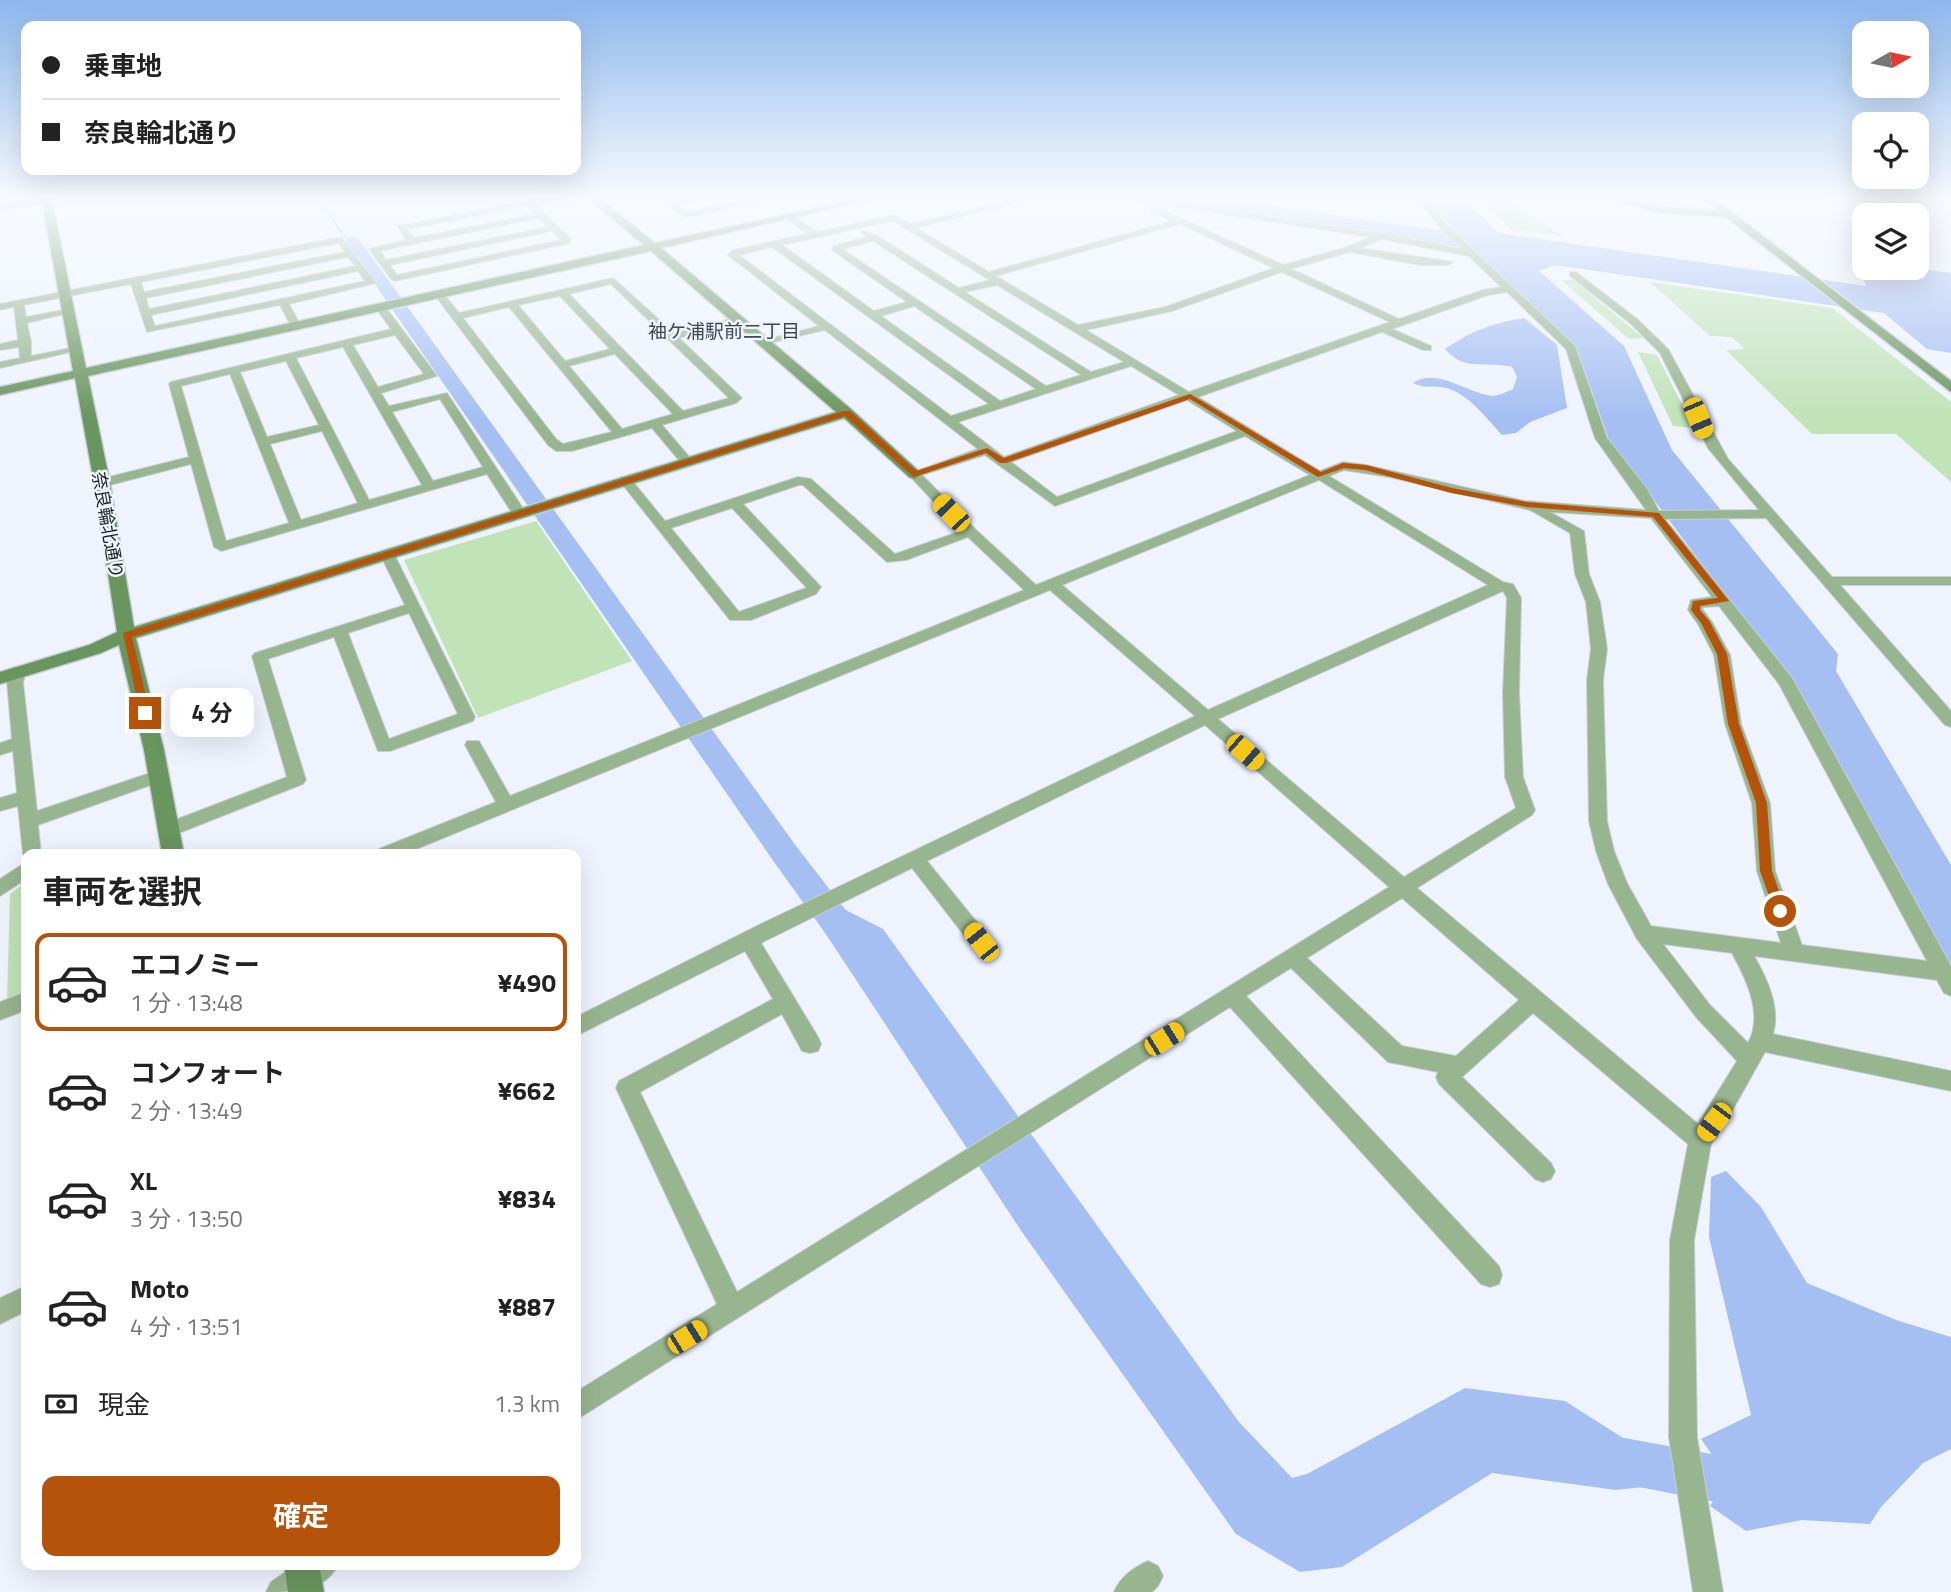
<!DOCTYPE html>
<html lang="ja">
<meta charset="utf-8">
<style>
body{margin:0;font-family:"Titillium Web","Noto Sans JP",sans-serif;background:#f6f6f6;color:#222;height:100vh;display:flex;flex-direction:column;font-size:26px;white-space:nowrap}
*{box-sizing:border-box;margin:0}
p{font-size:23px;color:#767676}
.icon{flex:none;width:38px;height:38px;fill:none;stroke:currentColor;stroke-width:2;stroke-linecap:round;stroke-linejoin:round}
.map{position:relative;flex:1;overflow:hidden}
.details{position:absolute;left:21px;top:849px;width:560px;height:721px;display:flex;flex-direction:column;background:#fff;border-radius:14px;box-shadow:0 7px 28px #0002}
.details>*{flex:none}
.top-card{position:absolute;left:21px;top:21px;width:560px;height:154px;border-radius:14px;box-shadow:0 7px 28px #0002;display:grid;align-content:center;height:154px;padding:0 21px;background:#fff}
.needle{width:46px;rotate:81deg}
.tools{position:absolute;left:1852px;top:21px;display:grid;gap:14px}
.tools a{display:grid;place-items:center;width:77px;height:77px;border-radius:14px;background:#fff;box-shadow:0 7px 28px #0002;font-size:35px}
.end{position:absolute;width:32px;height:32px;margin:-16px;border:9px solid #b45309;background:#fff;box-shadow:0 0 0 4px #fff}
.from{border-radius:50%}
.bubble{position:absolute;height:49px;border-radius:14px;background:#fff;box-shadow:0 7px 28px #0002;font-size:23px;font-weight:700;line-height:49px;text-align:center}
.car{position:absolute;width:21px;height:42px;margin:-21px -10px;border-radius:9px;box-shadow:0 0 5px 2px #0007;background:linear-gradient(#f5c518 24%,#345 0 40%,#f5c518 0 76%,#345 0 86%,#f5c518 0)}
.top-card b{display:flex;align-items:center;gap:24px;height:66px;font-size:26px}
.top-card b+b{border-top:2px solid #e0e0e0}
.top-card i{width:18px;height:18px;background:#222}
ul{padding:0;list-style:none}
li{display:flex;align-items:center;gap:21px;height:98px;margin:0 14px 10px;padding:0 7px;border:4px solid transparent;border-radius:14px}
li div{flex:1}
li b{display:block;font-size:26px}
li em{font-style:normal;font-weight:700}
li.active{border-color:#b45309}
li>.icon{width:63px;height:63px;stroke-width:1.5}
h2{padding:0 21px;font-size:32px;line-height:84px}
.pay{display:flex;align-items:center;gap:18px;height:77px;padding:0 21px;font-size:26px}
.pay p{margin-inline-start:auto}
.button{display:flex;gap:14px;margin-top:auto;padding:14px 21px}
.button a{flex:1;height:80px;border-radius:14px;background:#b45309;color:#fff;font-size:28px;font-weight:700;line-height:80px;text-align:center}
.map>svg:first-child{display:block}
</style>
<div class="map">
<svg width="1951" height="1592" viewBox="0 0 1951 1592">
<rect width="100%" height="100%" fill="#eef3fe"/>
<!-- green -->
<path fill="#c1e3b8" d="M1478,196H1497L1564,236L1511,230Z
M1561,280H1574L1643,338L1629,339Z
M1650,282L1832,308L1951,402V482L1896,434H1812L1726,350L1745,349L1732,337L1710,336Z
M1638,352L1657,355L1694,428L1673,426Z
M536,521L632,661L478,718L404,560Z
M26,882V992L7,1001L10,894Z"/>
<!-- water -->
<path fill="#a6bff2" d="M1124,196H1203L1443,231L1451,226L1423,196H1461L1498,233L1866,286L1858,260L1864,261V268H1915L1951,273V353L1927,349L1884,313L1555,265L1539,271L1624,346L1672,450L1838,654L1836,671L1951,865V971L1900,872L1795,688L1609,440L1576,346L1474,250Z
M1524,318L1557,345L1567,408L1530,422L1516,433L1502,435C1486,418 1469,394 1446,388C1434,385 1424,389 1413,383C1438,367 1466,393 1492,396C1499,396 1506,392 1513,389L1517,377L1512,367C1488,361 1464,372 1445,349C1471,331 1493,323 1524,318Z
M840,907L883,929L1239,1422L1292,1478L1307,1474L1465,1388L1565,1401L1634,1445L1658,1468L1662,1485L1616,1490L1492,1473L1342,1567L1300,1572L1236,1534L1022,1232L816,919Z
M1726,1171L1761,1207L1807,1283L1896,1320L1951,1337V1449L1923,1463L1881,1507L1870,1524L1802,1520L1746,1531L1710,1506L1725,1481L1717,1462L1701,1439L1751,1415L1709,1237L1711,1177Z"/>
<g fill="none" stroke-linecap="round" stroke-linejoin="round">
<!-- stream -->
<path stroke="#a6bff2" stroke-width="2.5" d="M317,196L343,235L353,241"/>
<!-- river -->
<path fill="#a6bff2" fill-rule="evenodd" d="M353,236L358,238L796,846L865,935L870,945L865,955L853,959L841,955L774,862L345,241Z
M1619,1437L1766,1464L1783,1471L1790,1488L1783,1505L1766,1512L1619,1483L1602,1477L1596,1460L1602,1443Z"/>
<!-- street casing -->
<g stroke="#c9cdd7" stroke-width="2">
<path id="street" d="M552,196H568L535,204L570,239V243L395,281L392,280L369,249L406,240L398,226ZM527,206L535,214L414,238L407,229ZM539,218L548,227L386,260L380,251ZM552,231L561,240L397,275L390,265Z
M656,196H665L672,201L699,196H714L678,205L687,212L767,196H783L685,218Z
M822,196H832L845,205L838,207Z
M1031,196H1045L916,228L989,272L1172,221L1151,211L1154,206L1283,265L1347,247L1370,237L1105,196H1125L1380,233L1462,249L1441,229L1415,196H1423L1447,225L1575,346L1607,438L1647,489L1659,511L1759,510L1708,448L1660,353L1630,323L1570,276V272H1576L1637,319L1668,349L1728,459L1832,577H1951V585H1840L1951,711V727L1945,725L1766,518L1665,519L1792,678L1951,966V996L1944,993L1937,980L1754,956C1767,978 1781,1008 1773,1034L1951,1071V1091L1765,1052L1722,1129L1711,1144L1694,1240L1697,1437L1723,1592H1693L1669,1437L1670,1240L1688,1144L1533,1013L1462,1077L1551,1163L1555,1171L1551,1179L1543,1182L1535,1179L1439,1084L1436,1077L1438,1072L1388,1062L1291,968L1246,996L1499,1266L1502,1275L1499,1284L1490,1287L1481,1284L1230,1007L576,1420V1392L717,1304L616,1088L619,1081L773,999L745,951L576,1036V1017L761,924L1195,716L1050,590L404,854H376L379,849L496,802L465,745L467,741H479L510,796L1024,590L968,537L906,560L887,562L803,485H799L743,504L821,587L816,594L751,620H730L619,480L621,477H629L665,521L798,477L811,479L895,554L961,531L908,474L978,449L825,330L761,345V341L819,326L728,255L733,250L808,234L787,219L790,214L817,232L894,215L910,224ZM893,221L990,280L959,288L878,236L863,231L862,233L867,237L834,246L832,250L907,302L874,311L782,245ZM1180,224L1274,268L1165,307L1078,325L996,276ZM1381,239L1469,256L1501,287L1483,290L1399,319L1291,269L1350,252L1420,265H1448L1453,262L1360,248ZM873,241L1081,375L1046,386L842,249ZM772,247L989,404L951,416L739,255ZM1282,272L1390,322L1189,392L1086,330L1172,311ZM997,285L1124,362L1091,372L965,292ZM1507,292L1566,349L1595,438L1646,510L1525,501L1366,465L1343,462L1320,471L1198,397L1382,332L1423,350H1431V346L1392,329L1488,295ZM914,306L1036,389L1000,401L881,316ZM1131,366L1179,395L1004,457L958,422ZM1187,400L1237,431L1057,497L1011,462ZM1245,436L1310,475L1036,585L975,529L922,475L985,455L1055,506ZM1344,470L1389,477L1530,510L1570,533L1575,574L1586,602L1591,649L1587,680L1589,821L1596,851L1608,884L1637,939L1696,1017L1737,1061L1698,1124L1417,888L1532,815L1535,810L1523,777L1519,693L1521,598L1513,584L1503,582L1329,476ZM1319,480L1488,585L1208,710L1062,585ZM732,508L806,587V588L739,612L671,528ZM1550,512L1651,518L1712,597L1691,600L1688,610L1698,624L1714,655L1725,724L1752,803L1757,871L1781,943L1651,926L1627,883L1614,851L1607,821L1603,680L1607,649L1600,602L1589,574L1584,531ZM1503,591L1507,598L1503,693L1505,777L1516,808L1404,877L1218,719ZM1719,606L1779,684L1927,961L1802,945L1775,871L1770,803L1741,724L1730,655L1712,622L1702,609L1703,607ZM1205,725L1389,887L737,1292L640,1092L782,1014L802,1051L810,1053L818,1051L821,1044L818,1037L761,943L912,868L974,948L981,950L988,948L991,942L988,936L927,861ZM1402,898L1519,1000L1456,1056L1402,1046L1307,958ZM1663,944L1732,953C1746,979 1764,1014 1748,1043L1710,1005Z
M46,197L49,202L0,210V204Z
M341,237L376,283L289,304L301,326L300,328H292L280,305L147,332L131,284L24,305L26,317L68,309L73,312L27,323L31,342V356L75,347L80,350L0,368V362L20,358L19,347L0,350V344L18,340L14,307L0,310V304ZM339,243L345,252L144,292L141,282ZM348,257L355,266L149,309L146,298ZM358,271L365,281L155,326L151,315Z
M613,278L674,333L738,317L743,320L679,338L742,398L736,403L662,425L691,459V465H683L652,428L572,451H556L548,445L434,294L442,292L459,313ZM611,284L729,398L683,411L569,294ZM560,296L610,349L565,361L518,305ZM509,307L612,432L563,444L556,439L463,318ZM615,354L673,414L622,429L569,366Z
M380,304L384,305L437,376L381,393L389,406L447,393L526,513L524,516H514L487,474L221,551L214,547L191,464L102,487L96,483L97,480L189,457L169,384L171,382L391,329L375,307ZM395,335L424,374L378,387L353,345ZM343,347L422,485L369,500L296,358ZM286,361L319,425L267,437L240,372ZM230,374L289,523L226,541L181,386ZM440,399L483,467L433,481L392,412ZM322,431L358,503L301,520L270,444Z
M387,550L394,554L475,717L473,721L390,751H378L334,637L268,659L306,780L303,784L174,835H162L159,830L162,825L287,777L252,656L255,653L405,605L380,554ZM409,613L458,714L389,739L348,633Z
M18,667L26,672L23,682L37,811L159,770L168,776L165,780L38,825L41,854H26V859L23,854L18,806L0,811V798L17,793L13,751L0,755V743L12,739L7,682L12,668Z
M26,862V879L0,896V879Z
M26,992V1010L0,1020V1002Z
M26,1286V1311L0,1324V1298Z
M1148,1561L1158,1566L1163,1576L1158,1586L1152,1592H1114C1120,1577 1133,1568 1148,1561Z
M297,1564H338C326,1592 293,1592 266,1592L271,1582Z"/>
</g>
<!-- secondary casing -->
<g stroke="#c9cdd7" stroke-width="3">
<path id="secondary" d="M41,196H51L86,368L644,245L585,196H596L655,243L870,196H888L661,248L852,410L922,474L914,479L909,477L844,418L136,638L164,750L184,854H162L144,750L119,645L101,653L0,684V672L89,645L117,632L94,483L75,378L0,395V387L73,371ZM651,251L836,412L134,627L110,483L88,376Z
M1597,196H1614L1662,207L1717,210L1700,196H1711L1951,381V392L1726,217L1662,213Z
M284,1564H319L324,1592H288Z"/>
</g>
<!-- street -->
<use href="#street" fill="#97b58f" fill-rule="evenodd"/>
<!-- secondary -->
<use href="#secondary" fill="#69955e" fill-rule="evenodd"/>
</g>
<!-- sky -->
<linearGradient id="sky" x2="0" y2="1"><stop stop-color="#8db8ec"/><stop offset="0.47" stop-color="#f7faff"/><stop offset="1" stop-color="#f7faff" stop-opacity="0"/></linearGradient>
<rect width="1951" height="419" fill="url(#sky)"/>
<!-- route -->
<path fill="#b45309" d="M1190,394L1321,472L1343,463L1366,465L1452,488L1527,502L1659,513L1729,601L1700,606V610L1710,622L1727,654L1739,724L1767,803L1772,871L1786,911L1784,915H1776L1760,871L1756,803L1728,724L1717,654L1701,623L1691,610L1693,601L1718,598L1653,517L1527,507L1451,493L1365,470L1344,468L1318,477L1190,399L1006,463H1000L986,453L914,477L845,416L132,637L150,713L145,716L140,713L123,633L844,411H850L916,471L987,448L1004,458Z"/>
<g text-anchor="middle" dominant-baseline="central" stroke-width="5" stroke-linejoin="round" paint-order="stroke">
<!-- far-street labels -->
<g font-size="18" fill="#1f2124" stroke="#eef3fe">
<text transform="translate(108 525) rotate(80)">奈良輪北通り</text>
</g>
<!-- far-neighbourhood labels -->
<g font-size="19" fill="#42474f" stroke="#eef3fe">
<text x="724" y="330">袖ケ浦駅前二丁目</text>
</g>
</g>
</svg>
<div class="tools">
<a><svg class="needle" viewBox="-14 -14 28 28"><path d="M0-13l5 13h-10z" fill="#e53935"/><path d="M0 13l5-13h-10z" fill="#767676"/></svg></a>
<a><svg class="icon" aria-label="locate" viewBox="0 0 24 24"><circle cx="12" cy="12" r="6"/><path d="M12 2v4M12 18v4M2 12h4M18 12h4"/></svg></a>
<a><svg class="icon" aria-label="layers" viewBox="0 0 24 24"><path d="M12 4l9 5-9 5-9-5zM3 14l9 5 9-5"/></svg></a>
</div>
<i class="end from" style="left:1780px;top:911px"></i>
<i class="end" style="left:145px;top:713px"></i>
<div class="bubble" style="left:170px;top:688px;width:84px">4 分</div>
<i class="car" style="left:1698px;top:418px;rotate:157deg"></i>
<i class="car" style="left:951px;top:513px;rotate:316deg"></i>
<i class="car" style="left:1245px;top:752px;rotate:131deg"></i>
<i class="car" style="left:981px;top:942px;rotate:322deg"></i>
<i class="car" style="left:1164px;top:1039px;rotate:58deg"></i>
<i class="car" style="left:1714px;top:1122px;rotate:217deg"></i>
<i class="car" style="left:687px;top:1337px;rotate:58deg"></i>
<div class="top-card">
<b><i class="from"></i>乗車地</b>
<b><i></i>奈良輪北通り</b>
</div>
<section class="details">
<h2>車両を選択</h2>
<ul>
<li class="active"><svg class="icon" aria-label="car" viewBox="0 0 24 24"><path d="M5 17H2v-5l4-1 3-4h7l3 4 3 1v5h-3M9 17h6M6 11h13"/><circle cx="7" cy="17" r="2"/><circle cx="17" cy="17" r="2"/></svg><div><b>エコノミー</b><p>1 分 · 13:48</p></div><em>¥490</em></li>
<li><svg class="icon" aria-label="car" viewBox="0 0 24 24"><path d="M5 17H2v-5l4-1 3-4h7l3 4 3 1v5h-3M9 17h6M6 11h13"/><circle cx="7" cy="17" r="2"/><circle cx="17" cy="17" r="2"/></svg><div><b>コンフォート</b><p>2 分 · 13:49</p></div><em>¥662</em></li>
<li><svg class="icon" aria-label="car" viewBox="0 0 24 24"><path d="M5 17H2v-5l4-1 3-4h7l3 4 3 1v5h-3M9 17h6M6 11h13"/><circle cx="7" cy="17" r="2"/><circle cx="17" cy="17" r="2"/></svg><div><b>XL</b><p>3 分 · 13:50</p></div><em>¥834</em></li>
<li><svg class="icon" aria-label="car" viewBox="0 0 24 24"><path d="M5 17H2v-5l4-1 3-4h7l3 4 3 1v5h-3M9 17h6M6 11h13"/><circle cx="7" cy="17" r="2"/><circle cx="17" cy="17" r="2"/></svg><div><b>Moto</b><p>4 分 · 13:51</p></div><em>¥887</em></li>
</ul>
<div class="pay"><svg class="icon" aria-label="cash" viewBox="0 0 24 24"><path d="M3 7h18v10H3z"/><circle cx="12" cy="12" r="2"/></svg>現金<p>1.3 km</p></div>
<div class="button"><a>確定</a></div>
</section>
</div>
